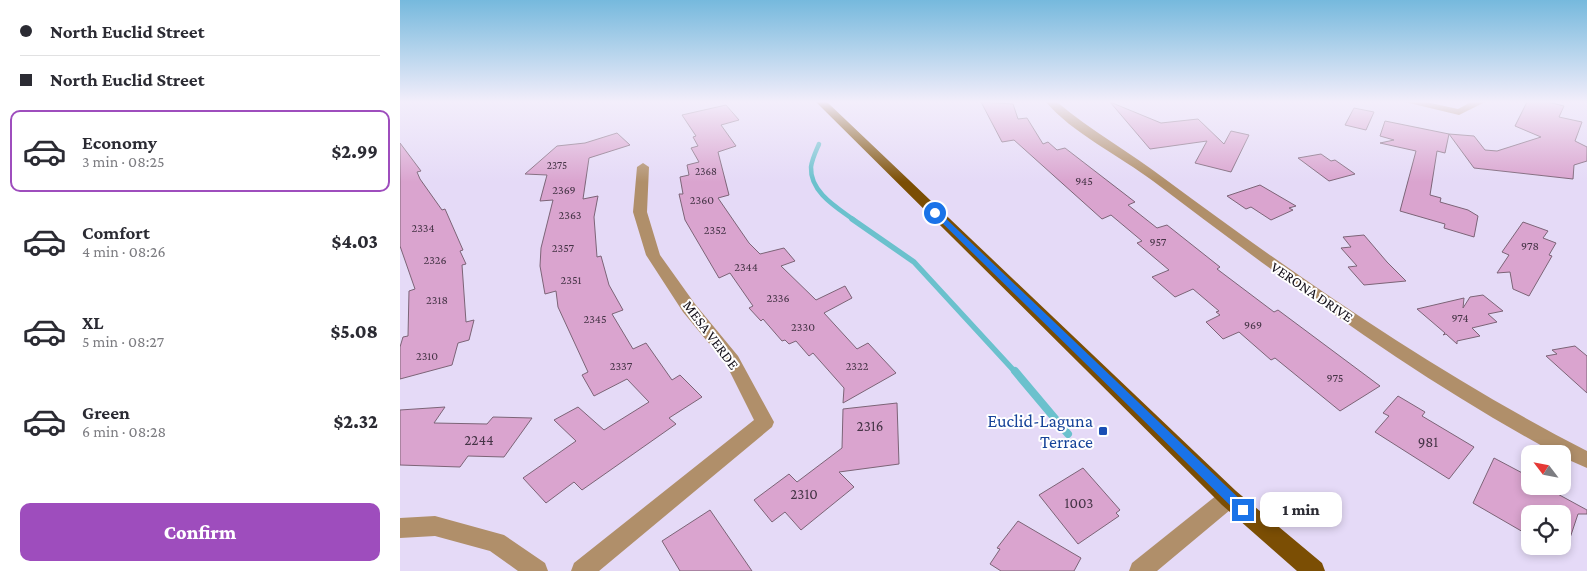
<!DOCTYPE html>
<meta charset="utf-8">
<style>
body{margin:0;font-family:"Crimson Pro",serif;background:#f7f7f7;color:#2b2b33;height:100vh;display:flex;flex-direction:column;font-size:19px;white-space:nowrap}
*{box-sizing:border-box;margin:0}
p{font-size:16px;color:#7c7c81}
.icon{flex:none;width:28px;height:28px;fill:none;stroke:currentColor;stroke-width:2;stroke-linecap:round;stroke-linejoin:round}
.map{position:relative;flex:1;overflow:hidden}
.sheet{display:flex;flex-direction:column;background:#fff;width:400px}
.sheet>*{flex:none}
.guide{display:grid;align-content:center;height:110px;padding:0 20px;background:#fff}
.needle{width:32px;rotate:302deg}
.fabs{position:absolute;left:1121px;top:445px;display:grid;gap:10px}
.fabs a{display:grid;place-items:center;width:50px;height:50px;border-radius:10px;background:#fff;box-shadow:0 2px 8px #0003;font-size:25px}
.end{position:absolute;width:22px;height:22px;margin:-11px;border:6px solid #1a73e8;background:#fff;box-shadow:0 0 0 2px #fff}
.from{border-radius:50%}
.bubble{position:absolute;height:35px;border-radius:10px;background:#fff;box-shadow:0 2px 8px #0003;font-size:16px;font-weight:800;line-height:35px;text-align:center}
.guide b{display:flex;align-items:center;gap:18px;height:48px;font-size:19px}
.guide b+b{border-top:1px solid #e1e1e2}
.guide i{width:12px;height:12px;background:#2b2b33}
ul{padding:0;list-style:none}
li{display:flex;align-items:center;gap:15px;height:82px;margin:0 10px 8px;padding:0 10px;border:2px solid transparent;border-radius:10px}
li div{flex:1}
li b{display:block;font-size:19px}
li em{font-style:normal;font-weight:800}
li.current{border-color:#9e4dbd}
li>.icon{width:45px;height:45px;stroke-width:1.5}
.cta{display:flex;gap:10px;margin-top:auto;padding:10px 20px}
.cta a{flex:1;height:58px;border-radius:10px;background:#9e4dbd;color:#fff;font-size:20px;font-weight:800;line-height:58px;text-align:center}
main{display:flex;flex:1;min-height:0}
.map>svg:first-child{display:block}
</style>
<main>
<section class="sheet">
<div class="guide">
<b><i class="from"></i>North Euclid Street</b>
<b><i></i>North Euclid Street</b>
</div>
<ul>
<li class="current"><svg class="icon" aria-label="car" viewBox="0 0 24 24"><path d="M5 17H2v-5l4-1 3-4h7l3 4 3 1v5h-3M9 17h6M6 11h13"/><circle cx="7" cy="17" r="2"/><circle cx="17" cy="17" r="2"/></svg><div><b>Economy</b><p>3 min · 08:25</p></div><em>$2.99</em></li>
<li><svg class="icon" aria-label="car" viewBox="0 0 24 24"><path d="M5 17H2v-5l4-1 3-4h7l3 4 3 1v5h-3M9 17h6M6 11h13"/><circle cx="7" cy="17" r="2"/><circle cx="17" cy="17" r="2"/></svg><div><b>Comfort</b><p>4 min · 08:26</p></div><em>$4.03</em></li>
<li><svg class="icon" aria-label="car" viewBox="0 0 24 24"><path d="M5 17H2v-5l4-1 3-4h7l3 4 3 1v5h-3M9 17h6M6 11h13"/><circle cx="7" cy="17" r="2"/><circle cx="17" cy="17" r="2"/></svg><div><b>XL</b><p>5 min · 08:27</p></div><em>$5.08</em></li>
<li><svg class="icon" aria-label="car" viewBox="0 0 24 24"><path d="M5 17H2v-5l4-1 3-4h7l3 4 3 1v5h-3M9 17h6M6 11h13"/><circle cx="7" cy="17" r="2"/><circle cx="17" cy="17" r="2"/></svg><div><b>Green</b><p>6 min · 08:28</p></div><em>$2.32</em></li>
</ul>
<div class="cta"><a>Confirm</a></div>
</section>
<div class="map">
<svg width="1187" height="571" viewBox="0 0 1187 571">
<rect width="100%" height="100%" fill="#e5daf7"/>
<g fill="none" stroke-linecap="round" stroke-linejoin="round">
<!-- stream-far2 -->
<path stroke="#6bc1cd" stroke-width="4.5" d="M419,144C416,151 412,159 411,167C410,192 436,207 454,220"/>
<!-- stream-far1 -->
<path stroke="#6bc1cd" stroke-width="5.5" d="M452,219L514,262L616,373"/>
<!-- stream -->
<path stroke="#6bc1cd" stroke-width="8" d="M615,371L668,434"/>
</g>
<!-- building -->
<path fill="#daa4cf" stroke="#7c6477" d="M581,102L613,104L618,119L627,118L643,144L648,142L657,150L665,148L735,202L728,205L757,228L767,225L820,267L817,269L874,312L878,310L980,386L940,411L875,358L871,360L839,332L823,339L806,322L820,315L816,312L819,311L793,289L775,297L752,277L769,270L737,243L742,241L711,215L702,219L614,140L602,142Z
M710,102L761,123L798,119L824,144L831,131L849,135L831,172L795,163L807,141L750,149Z
M1127,102H1148L1164,106L1159,117L1182,122L1175,141L1187,147V161L1174,165L1173,179L1074,168L1049,134L1074,136L1085,150L1097,151L1141,137L1115,126Z
M326,105L339,120L321,125L336,146L318,152L329,195L318,198L349,243L360,254L384,248L395,261L381,266L416,300L445,286L452,298L424,313L457,349L468,343L496,373L443,403L444,388L413,353L409,356L396,341L389,344L385,340L382,341L363,319L361,321L349,308L353,306L330,273L319,278L285,220L279,194H283L280,177L289,175L287,165L299,162L291,148L298,146L293,137L296,136L282,115Z
M954,108L974,112L966,130L945,125Z
M985,121L1049,134L1045,153L1037,151L1030,195L1041,198L1040,202L1068,210L1078,216L1074,237L1044,228L1045,224L1000,211L1016,151L980,143L994,140L980,136Z
M217,133L230,145L189,158L183,199L198,196L194,217L197,257L201,256L209,285L223,310L212,314L233,349L246,343L272,380L280,375L302,397L269,418L276,424L182,490L174,482L146,503L123,478L176,441L154,420L178,407L204,430L249,402L227,379L194,396L182,375L188,372L158,307L156,291L145,294L140,266L141,248L153,200L140,201L147,175L125,174L157,146L185,143Z
M0,143L21,171L17,172L20,179L42,210L45,209L63,250L60,251L66,264L62,265L66,322L74,320L69,340L58,343L52,365L0,379V347L3,337L8,336L9,291L15,289L0,246Z
M921,154L931,161L935,160L955,174L929,181L898,158Z
M860,185L896,206L889,208L893,210L871,220L851,207L846,209L827,196Z
M1123,222L1148,231L1143,238L1156,243L1149,255L1152,256L1129,296L1113,289L1110,272L1097,273L1109,255L1102,252Z
M964,235L987,262L1006,281L964,285L948,267L957,266L941,248L951,247L943,237Z
M1083,295L1103,311L1088,314L1097,322L1072,328L1080,336L1057,341V344L1046,334L1043,335L1045,333L1017,309L1064,298L1063,308L1070,297Z
M1175,346L1187,356V393L1146,356L1157,354L1152,350Z
M998,396L1025,412L1022,416L1074,447L1049,479L975,432L989,416L983,413Z
M497,403L499,464L439,472L454,487L401,530L385,512L372,522L354,500L389,474L397,482L442,448L443,409Z
M45,407L34,423L87,424L93,417L132,418L104,457L68,456L60,467L0,465V410Z
M1094,458L1128,476L1130,486H1143L1187,510V514H1178L1165,553L1162,552V514H1130V536L1073,503Z
M683,468L720,510L716,513L719,516L678,544L639,495Z
M310,510L352,571H280L262,541Z
M618,521L681,558L674,571H601L590,564L600,549L597,548Z"/>
<g fill="none" stroke-linecap="round" stroke-linejoin="round">
<!-- minor -->
<path fill="#b08f6a" fill-rule="evenodd" d="M646,102H657C691,131 730,152 765,179C900,279 1037,374 1187,451V468L1162,457V454H1157C1013,377 883,279 753,181C721,157 671,132 646,102Z
M1005,102H1026L1058,109L1071,102H1085L1059,115Z
M243,163L249,167L247,212L260,255L295,304L338,356L374,422L372,427L199,571H171L174,563L354,420L326,364L283,312L246,255L233,212L237,167Z
M829,489L836,491L839,498L836,505L757,571H729L732,563L822,491Z
M35,516L104,535L145,563L148,571H118L90,551L35,536L0,538V518Z"/>
<!-- major -->
<path fill="#7b4e04" fill-rule="evenodd" d="M416,102H427L836,491L922,563L925,571H897L822,505Z"/>
</g>
<!-- sky -->
<linearGradient id="sky" x2="0" y2="1"><stop stop-color="#76b9dd"/><stop offset="0.56" stop-color="#f3eefb"/><stop offset="1" stop-color="#f3eefb" stop-opacity="0"/></linearGradient>
<rect width="1187" height="182" fill="url(#sky)"/>
<!-- route -->
<path fill="#1a73e8" d="M533,211H538L847,506V514H839L533,214Z"/>
<!-- markers -->
<rect fill="#1a4fb4" stroke="#fff" stroke-width="2" x="698" y="426" width="10" height="10" rx="2.5"/>
<g text-anchor="middle" dominant-baseline="central" stroke-width="4" stroke-linejoin="round" paint-order="stroke">
<!-- far-number labels -->
<g font-size="11" fill="#453446">
<text x="157" y="165">2375</text>
<text x="306" y="171">2368</text>
</g>
<!-- number labels -->
<g font-size="12" fill="#453446">
<text x="684" y="181">945</text>
<text x="164" y="190">2369</text>
<text x="302" y="200">2360</text>
<text x="170" y="215">2363</text>
<text x="23" y="228">2334</text>
<text x="315" y="230">2352</text>
<text x="758" y="242">957</text>
<text x="1130" y="246">978</text>
<text x="163" y="248">2357</text>
<text x="35" y="260">2326</text>
<text x="346" y="267">2344</text>
<text x="171" y="280">2351</text>
<text x="378" y="298">2336</text>
<text x="37" y="300">2318</text>
<text x="1060" y="318">974</text>
<text x="195" y="319">2345</text>
<text x="853" y="325">969</text>
<text x="403" y="327">2330</text>
<text x="27" y="356">2310</text>
<text x="221" y="366">2337</text>
<text x="457" y="366">2322</text>
<text x="935" y="378">975</text>
</g>
<!-- street labels -->
<g font-size="15" fill="#130f19" stroke="#fff">
<text transform="translate(912 292) rotate(34)">VERONA DRIVE</text>
<text transform="translate(311 335) rotate(53)">MESA VERDE</text>
</g>
<!-- near-number labels -->
<g font-size="15" fill="#453446">
<text x="470" y="426">2316</text>
<text x="79" y="440">2244</text>
<text x="1028" y="442">981</text>
<text x="404" y="494">2310</text>
<text x="679" y="503">1003</text>
</g>
<!-- near-transit labels -->
<g font-size="18" fill="#164399" stroke="#fff" text-anchor="end">
<text x="693" y="421">Euclid-Laguna<tspan x="693" dy="21">Terrace</tspan></text>
</g>
</g>
</svg>
<div class="fabs">
<a><svg class="needle" viewBox="-14 -14 28 28"><path d="M0-13l5 13h-10z" fill="#e53935"/><path d="M0 13l5-13h-10z" fill="#7c7c81"/></svg></a>
<a><svg class="icon" aria-label="locate" viewBox="0 0 24 24"><circle cx="12" cy="12" r="6"/><path d="M12 2v4M12 18v4M2 12h4M18 12h4"/></svg></a>
</div>
<i class="end from" style="left:535px;top:213px"></i>
<i class="end" style="left:843px;top:510px"></i>
<div class="bubble" style="left:860px;top:492px;width:82px">1 min</div>
</div>
</main>
